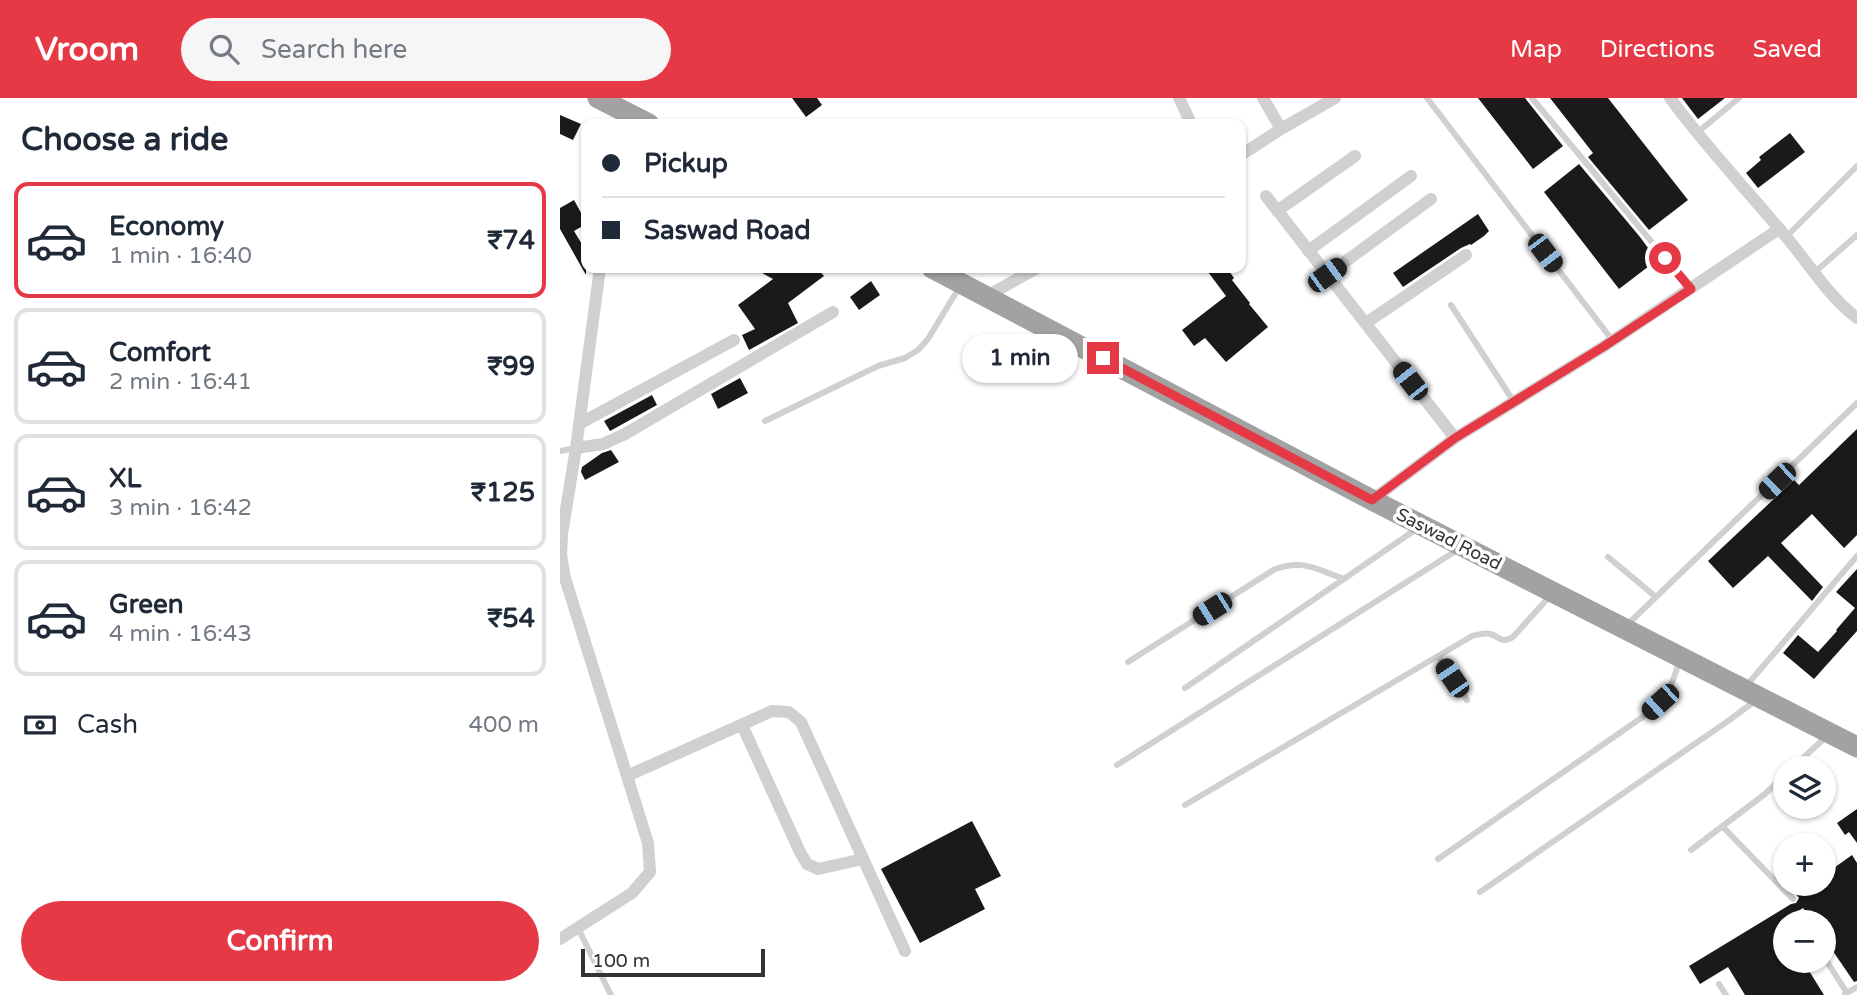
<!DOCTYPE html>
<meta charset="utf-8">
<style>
body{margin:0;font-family:"Varela Round",sans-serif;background:#f6f6f7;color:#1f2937;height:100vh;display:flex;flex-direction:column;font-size:26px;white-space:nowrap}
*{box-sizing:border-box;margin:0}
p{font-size:23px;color:#747a83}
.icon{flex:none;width:38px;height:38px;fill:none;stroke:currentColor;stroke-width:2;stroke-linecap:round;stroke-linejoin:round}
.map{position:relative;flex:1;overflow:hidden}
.drawer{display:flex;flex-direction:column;background:#fff;width:560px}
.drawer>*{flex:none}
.hud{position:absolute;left:21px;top:21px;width:665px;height:154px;border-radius:14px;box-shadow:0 2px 5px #0004;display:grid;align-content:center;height:154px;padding:0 21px;background:#fff}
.tools{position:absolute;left:1213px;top:658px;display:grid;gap:14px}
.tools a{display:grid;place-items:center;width:63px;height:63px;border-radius:50%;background:#fff;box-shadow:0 2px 5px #0004;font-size:35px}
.scale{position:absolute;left:21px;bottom:18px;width:184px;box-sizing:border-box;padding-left:7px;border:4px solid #333;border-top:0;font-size:19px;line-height:24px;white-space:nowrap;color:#333;-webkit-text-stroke:5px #fff;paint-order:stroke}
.end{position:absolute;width:32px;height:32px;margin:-16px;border:9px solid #e63946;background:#fff;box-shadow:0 0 0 4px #fff}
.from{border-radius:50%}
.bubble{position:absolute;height:49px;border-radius:24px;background:#fff;box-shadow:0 2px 5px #0004;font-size:23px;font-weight:700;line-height:49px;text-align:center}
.car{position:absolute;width:21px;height:42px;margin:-21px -10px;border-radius:9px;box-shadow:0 0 5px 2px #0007;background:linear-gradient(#222 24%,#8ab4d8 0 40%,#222 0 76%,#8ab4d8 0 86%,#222 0)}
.hud b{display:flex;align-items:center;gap:24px;height:66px;font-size:26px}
.hud b+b{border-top:2px solid #e0e1e3}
.hud i{width:18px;height:18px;background:#1f2937}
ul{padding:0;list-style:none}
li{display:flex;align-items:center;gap:21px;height:116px;margin:0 14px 10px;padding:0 7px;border:4px solid #e0e1e3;border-radius:14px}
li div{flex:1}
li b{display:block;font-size:26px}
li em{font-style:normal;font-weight:700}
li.on{border-color:#e63946}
li>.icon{width:63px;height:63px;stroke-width:1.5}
h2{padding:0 21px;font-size:32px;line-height:84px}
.pay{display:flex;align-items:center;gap:18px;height:77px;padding:0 21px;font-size:26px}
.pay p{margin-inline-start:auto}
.action{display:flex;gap:14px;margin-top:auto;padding:14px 21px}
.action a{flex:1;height:80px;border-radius:42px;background:#e63946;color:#fff;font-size:28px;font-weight:700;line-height:80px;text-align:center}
header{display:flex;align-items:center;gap:42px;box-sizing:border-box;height:98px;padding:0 35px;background:#e63946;color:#fff}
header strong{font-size:33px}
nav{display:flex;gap:38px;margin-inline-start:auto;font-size:24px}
.search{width:490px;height:63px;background:#f6f6f7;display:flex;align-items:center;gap:18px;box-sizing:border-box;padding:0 24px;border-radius:38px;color:#747a83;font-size:26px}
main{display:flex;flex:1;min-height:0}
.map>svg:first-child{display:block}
</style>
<header>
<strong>Vroom</strong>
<div class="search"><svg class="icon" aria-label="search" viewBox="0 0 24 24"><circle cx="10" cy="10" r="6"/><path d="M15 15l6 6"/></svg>Search here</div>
<nav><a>Map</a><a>Directions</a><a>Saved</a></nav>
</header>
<main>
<section class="drawer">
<h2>Choose a ride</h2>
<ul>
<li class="on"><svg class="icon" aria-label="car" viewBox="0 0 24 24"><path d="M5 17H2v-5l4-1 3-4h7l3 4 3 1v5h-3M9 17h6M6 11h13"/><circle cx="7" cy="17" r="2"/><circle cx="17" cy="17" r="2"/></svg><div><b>Economy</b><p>1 min · 16:40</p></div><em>₹74</em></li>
<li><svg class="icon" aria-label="car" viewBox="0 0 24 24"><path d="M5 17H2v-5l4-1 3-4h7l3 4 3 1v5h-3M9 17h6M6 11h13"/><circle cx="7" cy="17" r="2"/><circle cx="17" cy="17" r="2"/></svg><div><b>Comfort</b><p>2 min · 16:41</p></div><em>₹99</em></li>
<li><svg class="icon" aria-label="car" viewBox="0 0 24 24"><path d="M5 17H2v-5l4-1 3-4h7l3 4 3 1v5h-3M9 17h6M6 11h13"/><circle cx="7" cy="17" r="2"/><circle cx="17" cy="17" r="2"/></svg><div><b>XL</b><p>3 min · 16:42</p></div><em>₹125</em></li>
<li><svg class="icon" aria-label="car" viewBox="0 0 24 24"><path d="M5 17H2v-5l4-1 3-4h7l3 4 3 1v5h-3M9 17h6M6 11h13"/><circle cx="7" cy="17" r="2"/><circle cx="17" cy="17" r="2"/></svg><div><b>Green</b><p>4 min · 16:43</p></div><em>₹54</em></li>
</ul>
<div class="pay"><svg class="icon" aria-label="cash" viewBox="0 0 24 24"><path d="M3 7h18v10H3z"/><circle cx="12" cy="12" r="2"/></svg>Cash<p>400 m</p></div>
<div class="action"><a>Confirm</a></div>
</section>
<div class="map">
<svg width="1297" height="897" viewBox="0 0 1297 897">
<rect width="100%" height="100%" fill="#fff"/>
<!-- building -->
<path fill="#1a1a1a" d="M232,0H257L262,7L246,19Z
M918,0H965L1003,48L973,71Z
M990,0H1048L1128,102L1089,132L1028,59L1033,55Z
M1122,0H1165L1138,21Z
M0,17L21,26L13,42L0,36Z
M1230,35L1245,54L1198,90L1186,75L1201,62L1199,59Z
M1019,66L1080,139L1097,162L1059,191L984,94Z
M14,102L26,124V126L14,133L26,153V177L0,131V110Z
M918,116L929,133L924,138L911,147L910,146L901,150L843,189L833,175Z
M193,170H257L264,178L228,205L238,225L189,252L182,237L195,231L178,207L213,181Z
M645,170H667L674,180L672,182L690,205L689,206L708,229L666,264L645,240L634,248L622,232L666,198Z
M311,183L320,197L299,212L290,199Z
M180,280L188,295L158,311L151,296Z
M92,297L97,307L50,333L44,323Z
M1297,331V437L1284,450L1252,416L1221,445L1263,489L1252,503L1208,458L1173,490L1148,463L1234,382L1239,387Z
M51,352L59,364L25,382L21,374L22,369L42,355Z
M1297,471V533L1254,581L1223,555L1238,537L1258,554L1277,533L1276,532L1295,510L1276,494Z
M1297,711V745L1289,734L1285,737L1277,725Z
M412,723L441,778L415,791L425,811L360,845L321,771Z
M1292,757L1297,765V883L1294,884L1264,840V824H1253L1243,810L1220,825L1225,834V863H1243L1264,897H1185L1168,869L1140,886L1129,868L1231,806L1236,805L1239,800L1236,796L1251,786H1264V777Z"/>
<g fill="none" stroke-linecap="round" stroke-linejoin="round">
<!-- service -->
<path stroke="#d0d0d0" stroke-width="6" d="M867,0L1053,243
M972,0L1130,190
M1138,34L1179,0
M1227,138L1297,68
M1255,174L1297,137
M891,207L954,304
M205,323L318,268L345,260L358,252L368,241L400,188
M0,353L15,350
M1048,459L1096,499
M1067,527L1297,305
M878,558L907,602
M568,564L715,471C744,461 756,471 784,481
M1187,587L1297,458
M625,590L858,430
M557,667L899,451
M1232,670L1267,638
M625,707L912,538C917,537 924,534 930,536C941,539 940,546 953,539L990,498
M1162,728L1233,801
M1131,752L1205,696L1225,677
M878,761L1084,618C1106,599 1111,592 1119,564
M920,794L1168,623L1195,603
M1239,821L1241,824
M18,830L51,897
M1264,859L1287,895
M1159,886L1166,897
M1285,896L1297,889"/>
<!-- minor -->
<path stroke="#d0d0d0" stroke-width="12" d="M619,0L629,21L626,26
M703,0L721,31
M1110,0C1146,49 1188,93 1227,140C1250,167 1269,199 1297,220
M681,57L721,31L775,0
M706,98L895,340
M717,113L795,58
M748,153L851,78
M767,177L871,101
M425,199L477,170
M806,225L906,157
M19,326L174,242
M16,350L43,346L65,336L273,214
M812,402L895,340L1043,249L1219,131
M182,627L240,754L247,766L258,771L303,761
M67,678L212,613L229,614L241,624L345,853
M0,841L72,795L90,774L88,745L5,480L1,457L2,436L16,350L40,170"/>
<!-- trunk -->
<path stroke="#a2a2a2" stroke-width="21" d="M38,0L89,26
M372,170L812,402L1297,649"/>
</g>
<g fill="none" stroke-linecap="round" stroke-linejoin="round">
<!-- route -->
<path stroke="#e63946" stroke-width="9" d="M543,260L812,402L895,340L1043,249L1131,191L1105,160"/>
</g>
<g text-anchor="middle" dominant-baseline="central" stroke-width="7" stroke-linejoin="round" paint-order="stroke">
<!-- street labels -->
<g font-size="18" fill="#333" stroke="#fff">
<text transform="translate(889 441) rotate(27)">Saswad Road</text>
</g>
</g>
</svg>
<div class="tools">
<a><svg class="icon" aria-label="layers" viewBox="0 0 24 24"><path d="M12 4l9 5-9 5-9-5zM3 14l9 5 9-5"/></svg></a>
<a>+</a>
<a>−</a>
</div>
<div class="scale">100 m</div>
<i class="end from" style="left:1105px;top:160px"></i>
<i class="end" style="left:543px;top:260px"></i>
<div class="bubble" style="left:402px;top:236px;width:116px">1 min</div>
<i class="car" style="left:985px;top:155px;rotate:143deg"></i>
<i class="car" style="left:767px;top:177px;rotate:54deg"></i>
<i class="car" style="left:850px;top:283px;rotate:322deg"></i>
<i class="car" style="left:1217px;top:383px;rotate:226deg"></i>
<i class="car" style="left:652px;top:511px;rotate:238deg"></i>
<i class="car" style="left:892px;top:580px;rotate:326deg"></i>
<i class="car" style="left:1100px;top:604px;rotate:228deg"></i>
<div class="hud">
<b><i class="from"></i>Pickup</b>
<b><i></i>Saswad Road</b>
</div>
</div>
</main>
